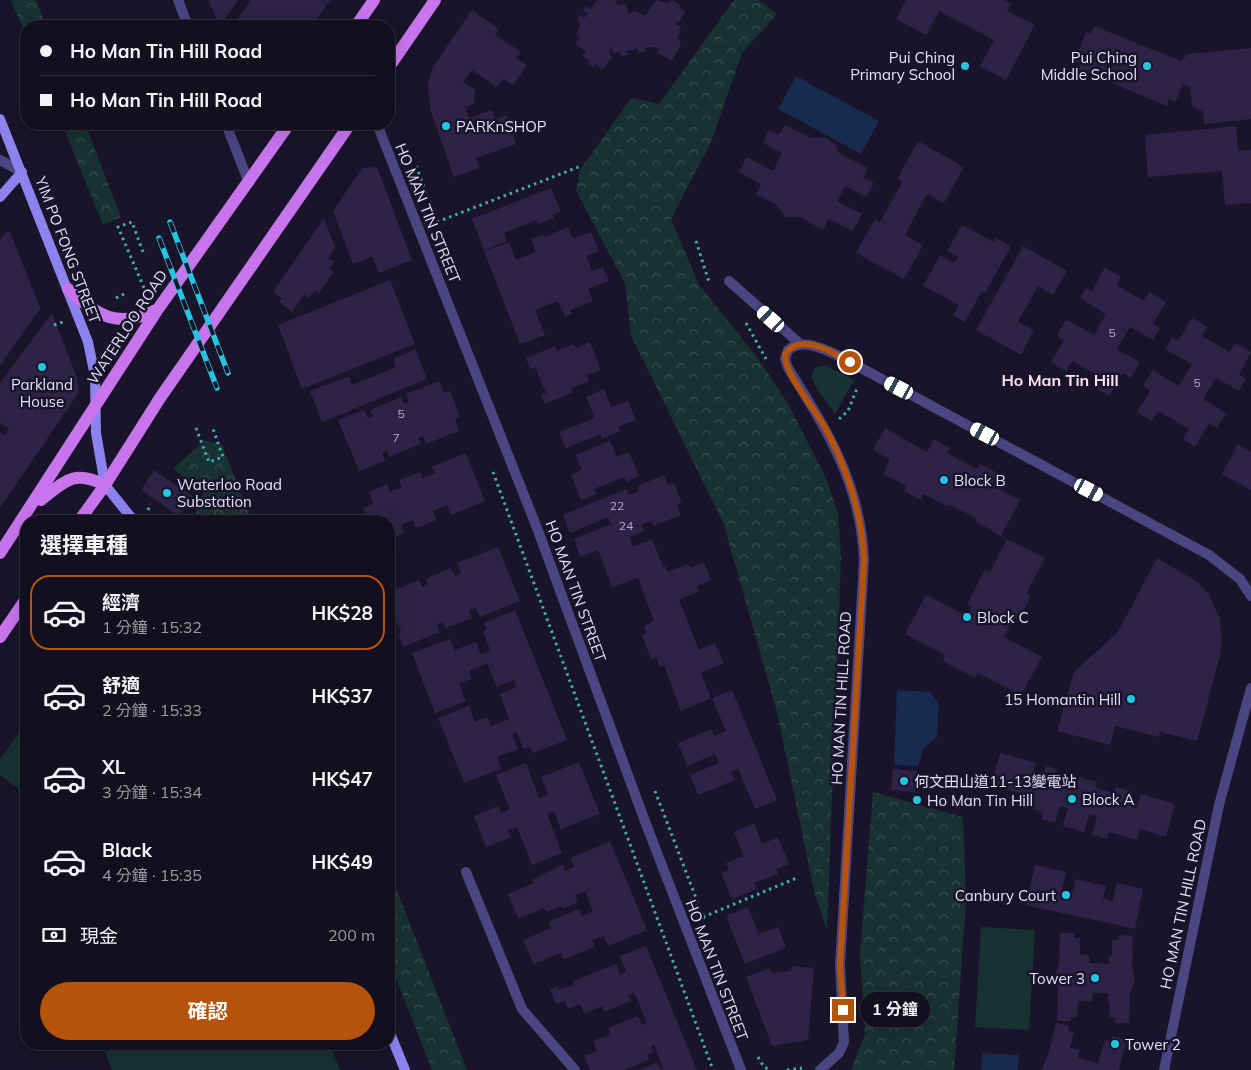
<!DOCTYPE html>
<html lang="zh-TW">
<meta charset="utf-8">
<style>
body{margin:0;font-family:Mulish,"Noto Sans TC",sans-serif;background:#201d2c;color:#f1f3f6;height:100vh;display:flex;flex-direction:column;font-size:19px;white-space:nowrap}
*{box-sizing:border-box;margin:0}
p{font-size:16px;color:#9d9ca4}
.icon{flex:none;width:28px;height:28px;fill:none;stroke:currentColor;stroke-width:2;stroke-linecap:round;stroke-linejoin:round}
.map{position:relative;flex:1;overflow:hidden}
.sheet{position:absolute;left:20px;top:515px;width:375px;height:535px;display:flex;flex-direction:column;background:#130f1f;border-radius:20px;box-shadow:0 5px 20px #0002,0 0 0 1px #322f3d}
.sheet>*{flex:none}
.guide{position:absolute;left:20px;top:20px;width:375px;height:110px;border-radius:20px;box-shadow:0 5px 20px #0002,0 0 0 1px #322f3d;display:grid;align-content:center;height:110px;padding:0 20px;background:#130f1f}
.end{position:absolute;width:22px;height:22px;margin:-11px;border:6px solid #b45309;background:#fff;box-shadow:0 0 0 2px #fff}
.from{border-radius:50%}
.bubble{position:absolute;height:35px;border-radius:18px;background:#130f1f;box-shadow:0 5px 20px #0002,0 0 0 1px #322f3d;font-size:16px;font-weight:700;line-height:35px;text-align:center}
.car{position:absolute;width:15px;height:30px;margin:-15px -8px;border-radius:6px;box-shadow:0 0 4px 1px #0007;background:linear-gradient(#fff 24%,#345 0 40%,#fff 0 76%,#345 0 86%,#fff 0)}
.guide b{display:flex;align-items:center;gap:18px;height:48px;font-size:19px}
.guide b+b{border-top:1px solid #322f3d}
.guide i{width:12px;height:12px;background:#f1f3f6}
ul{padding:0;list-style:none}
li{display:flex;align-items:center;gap:15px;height:75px;margin:0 10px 8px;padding:0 10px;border:2px solid transparent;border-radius:20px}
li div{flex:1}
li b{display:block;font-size:19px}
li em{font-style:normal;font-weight:700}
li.active{border-color:#b45309}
li>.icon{width:45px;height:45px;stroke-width:1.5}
h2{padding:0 20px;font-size:22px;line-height:60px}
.pay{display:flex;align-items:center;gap:12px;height:55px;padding:0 20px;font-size:19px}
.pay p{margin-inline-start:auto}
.cta{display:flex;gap:10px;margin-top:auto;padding:10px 20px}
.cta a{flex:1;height:58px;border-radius:30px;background:#b45309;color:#fff;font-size:20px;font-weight:700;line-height:58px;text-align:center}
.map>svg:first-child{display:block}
</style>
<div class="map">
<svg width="1251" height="1070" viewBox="0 0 1251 1070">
<defs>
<pattern id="forest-crowns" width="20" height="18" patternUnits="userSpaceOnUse" patternTransform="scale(1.25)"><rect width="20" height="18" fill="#183132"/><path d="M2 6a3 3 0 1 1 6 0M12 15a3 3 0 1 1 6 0" fill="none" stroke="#394f51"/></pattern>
</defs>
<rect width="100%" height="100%" fill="#191429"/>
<!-- green -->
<path fill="#183132" d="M825,365L854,380L835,414L815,386L811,375L815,368Z
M26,723V794L0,775V759Z
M981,927L1035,930L1029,1030L975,1027Z
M102,1044H330L340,1070H112Z"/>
<!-- forest -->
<path fill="url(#forest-crowns)" d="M11,0H36L46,26H26V36Z
M734,0H758L777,14L742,53L711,142L671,219L699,285L757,357L788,404L827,480L838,515L841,558L827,930L814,891L777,712L723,522L631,336L625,283L576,191L580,170L631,98L659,104Z
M62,124H85L121,217L103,225Z
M205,440L222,445L252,521H196L194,518L204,491L173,469Z
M873,792L963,817L966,900L954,1070H851L865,1034L860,954Z
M389,870L467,1070H432L389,960Z"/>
<!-- water -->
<path fill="#182a4e" d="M796,76L879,121L861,154L778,109Z
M897,690L929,692L939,703L937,737L924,748L918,766L894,765Z
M982,1053L1019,1055L1018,1070H981Z"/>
<!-- building -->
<path fill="#2c2347" d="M208,0H238L220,26Z
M251,0H330L312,26H233Z
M597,0H616L615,2L619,5L626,4L628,14L635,11L645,16L656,0L667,3L673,0L681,6L679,8L686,12L679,22L678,21L676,24L681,27L679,30L681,32L677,38L681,41L679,43L681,45L672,61L657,53L659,50L654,47L645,48V52L638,53V49L627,51L628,55L621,56L620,52L614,53L611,46L609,54L612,57L603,70L595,64L593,67L588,64L590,61L582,56L586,51L575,44L580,37L576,34L581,23L577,20L580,15L584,18L588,14L583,10L586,6L591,9Z
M906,0H1003L1011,4L1007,11L1035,25L1006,80L980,66L994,40L939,11L926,35L896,19Z
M472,10L499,29L495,35L521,52L516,58L527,65L513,85L503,79L497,87L472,70L463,82L475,90L474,104L465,107L469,118L492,110L495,119L506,115L516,144L476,158L479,168L454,177L430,109L428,84L433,67Z
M1094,26L1181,61L1188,54L1251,48V119L1204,124L1203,112L1192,106L1190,87L1183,84L1175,102L1169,99L1167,106L1078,69L1080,63L1075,61L1086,32L1091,34Z
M785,125L811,138L819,137L829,139L836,146L839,153L868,168L863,178L874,183L866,197L845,186L837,201L862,214L853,231L829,219L823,230L800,217H785L777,205L756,194L761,184L739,172L746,157L773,171L782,153L763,143L769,130L779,135Z
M1236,126L1238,151L1251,150V203L1225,205L1222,171L1148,177L1145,135Z
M918,141L964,167L944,203L927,194L905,235L923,245L904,279L856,253L875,219L880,222L902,182L897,179Z
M377,167L412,260L379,273L372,257L353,264L333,211L362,168Z
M551,188L561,212L552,215L554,218L538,224L537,220L504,233L507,241L484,250L472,219Z
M324,218L335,247L328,258L334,262L329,269L334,272L319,293L315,290L309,298L304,295L292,312L279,302L282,298L273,292Z
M962,225L994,242L996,238L1011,246L985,293L982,291L965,322L953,315L959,305L923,286L940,255L954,263L958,257L947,251Z
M568,227L573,239L591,232L599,251L586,256L592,271L603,267L609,281L588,289L593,301L570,310L572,314L565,317L558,301L535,310L545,335L520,344L484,251L509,242L516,260L536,252L531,239L544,234L545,237Z
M10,232L41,310L38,311L0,366V240L5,233Z
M1023,246L1067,271L1053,295L1038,286L1018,322L1034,330L1021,355L976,330Z
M1105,267L1121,277L1116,285L1144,301L1149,292L1166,302L1153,324L1160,328L1153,340L1130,327L1117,349L1140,362L1131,378L1123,373L1109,396L1097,389L1103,378L1072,361L1066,371L1051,362L1064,340L1057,336L1066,319L1094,335L1106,314L1080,298L1086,288L1092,291Z
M390,280L415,344L302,389L278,325Z
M52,313L77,378L79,392L0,508V432L4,435L9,429L0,423V383Z
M1192,318L1207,327L1202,336L1230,352L1235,343L1251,352L1239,375L1246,379L1239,391L1216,378L1203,399L1226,413L1217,428L1209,423L1195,447L1183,439L1189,429L1158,411L1152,421L1137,412L1150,391L1143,386L1152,370L1179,386L1192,364L1165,349L1172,338L1178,341Z
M590,342L601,370L587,375L589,381L571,388L573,392L545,404L541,395L546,393L535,367L530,369L526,358L555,346L557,351L574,344L576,348Z
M415,349L427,379L322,422L310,391L349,376L352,385L396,367L393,359Z
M439,381L444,393L450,391L460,417L455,419L459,431L426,444L423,436L418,438L421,444L389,457L387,451L382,452L385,461L359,471L338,420L364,410L368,418L373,416L370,410L401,397L404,404L409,402L406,394Z
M604,389L611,407L628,401L636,420L618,427L620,431L602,439L601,434L566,448L559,432L595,418L586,397Z
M885,428L927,452L934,439L950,448L947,453L977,469L980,464L999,474L992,485L1020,500L1001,536L975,521L976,518L949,504L948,507L924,494L921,500L904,491L906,486L883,474L890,460L873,450Z
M610,441L617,457L629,452L639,476L626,482L624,477L594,489L596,494L581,500L571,475L582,470L575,455Z
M1238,444L1251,452V490L1222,474Z
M466,453L485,501L451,515L447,505L433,511L437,520L416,528L413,520L401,525L404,533L389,539V521H368L363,508L373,504L369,492L387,484L390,492L402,487L399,480L420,472L423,478L435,473L432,467Z
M154,470L193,497L179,516L141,490Z
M664,475L668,485L674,483L678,493L682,502L677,505L681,515L654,526L651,521L641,525L644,531L630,537L633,547L652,539L663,567L665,566L668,572L688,564L690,568L704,562L711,580L697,586L699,591L679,600L699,650L715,643L724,663L701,673L711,698L681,711L664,665L660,667L656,657L651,659L642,635L647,633L644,626L654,621L638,578L612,587L598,550L580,557L574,539L611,524L608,517L570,533L563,515L626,489L629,495L639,491L637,486Z
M1007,539L1045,558L1026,594L1031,596L1018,620L1014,618L1004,637L1042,657L1021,695L978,673L975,678L943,661L945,655L905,634L926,595L967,616L972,607L967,605L985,569L990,572Z
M498,547L520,601L480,617L476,608L469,610L472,618L446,628L443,622L437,624L440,632L403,647L398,634L401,632L390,607H389V592L419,580L422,587L428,585L426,579L451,568L455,576L461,573L457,563Z
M1157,558L1199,583L1208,593L1220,618L1222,643L1220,656L1197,741L1160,732L1159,737L1115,726L1110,745L1057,731L1074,672L1118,632Z
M515,610L567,740L533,753L530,747L523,749L517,732L512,734L518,749L497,757L501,769L464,783L438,718L469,706L475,722L487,717L491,726L509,719L500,694L516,687L514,680L497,687L487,663L469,671L472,679L459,683L466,701L435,713L412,653L450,639L455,650L476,642L481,654L490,650L483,631L487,630L484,623Z
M732,690L777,800L755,809L738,769L731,772L735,780L698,795L690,775L719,763L715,754L687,766L678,743L712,729L714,736L726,731L712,698Z
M1000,753L1036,763L1032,778L1042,781L1046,766L1057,769L1055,776L1077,782L1079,777L1097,782L1096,788L1114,793L1116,787L1130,791L1126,805L1137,808L1141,794L1175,804L1166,837L1140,829L1137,840L1109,832L1107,839L1092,835L1097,816L1089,814L1084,832L1063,826L1068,808L1060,806L1055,823L1041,819L1043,812L1015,804L1019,793L991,785Z
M579,762L600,814L561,829L554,811L547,814L562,853L532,865L517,827L508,830L511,837L486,847L474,816L498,806L501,813L510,809L496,775L526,763L539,798L548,794L541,777Z
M893,769L917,771L915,792L891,790Z
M754,823L762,844L778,837L789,864L776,869L778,874L754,883L757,889L732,899L721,873L729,870L726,863L744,856L734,832Z
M610,841L647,930L608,946L604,936L592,940L595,947L564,959L561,953L534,964L523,940L551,928L548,922L579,909L582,916L593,911L585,891L575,895L578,902L563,909L561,906L546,912L544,908L518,919L508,894L534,883L532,880L563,864L565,871L574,867L571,858Z
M1035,865L1066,872L1062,889L1073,892L1075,879L1106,886L1103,899L1113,901L1117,883L1143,889L1135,929L1026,905Z
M748,907L759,934L778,927L786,948L745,964L726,916Z
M1060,933H1075L1074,938H1080V954L1089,955V963L1109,964V956H1112V940H1118L1119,935L1133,936L1132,966L1135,980L1130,993L1129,1023H1115V1018H1109L1110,1002H1108V993H1093L1092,1001H1078L1077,1017H1071V1021H1057L1058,990L1055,977L1059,963Z
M646,946L697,1070H638L657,1062L660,1069L663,1068L654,1045L651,1046L654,1052L647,1055L649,1060L625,1070H590L584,1056L597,1051L593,1041L610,1034L608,1028L638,1016L642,1025L647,1023L634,993L628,995L631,1001L604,1012L602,1006L584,1014L580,1004L568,1009L565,1001L556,1004L550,989L558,986L559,990L574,985L573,981L616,964L620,975L626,972L620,956Z
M792,966L814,968L808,1040L772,1046L746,977L769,968L771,973L791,971Z
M1056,1023L1069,1026L1068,1031L1074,1032L1070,1048L1080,1050L1078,1058L1098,1063L1105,1040L1111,1041L1112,1036L1126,1040L1119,1070H1041L1049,1052Z"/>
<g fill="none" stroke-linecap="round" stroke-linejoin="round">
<!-- path -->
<path stroke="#41aeae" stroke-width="3" stroke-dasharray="2.5 4" stroke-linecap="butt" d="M416,166L433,211
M437,222L581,166
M696,241L708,279L711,283
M143,252L132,222L118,227L144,288
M116,298L124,294
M746,323L766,359
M54,325L63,322
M839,419L848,411L858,386
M196,428L209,462L223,457L212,426
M493,472L713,1070
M148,510L151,504
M51,521L55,515
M655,791L704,919
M703,917L799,877
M758,1057L764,1067L771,1070
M787,1070L802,1068"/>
<!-- lane -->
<path stroke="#4b4582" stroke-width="10" d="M466,872L522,1009L575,1070"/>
<!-- street -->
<path stroke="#4b4582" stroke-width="10" d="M178,0L188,26
M226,124L249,183
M377,124L537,528L646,824L741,1070
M0,160L22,172
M729,281L800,344
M820,1070L839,1053L844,1042L840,965L864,560C861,484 827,430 788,368L785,359L788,350C803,339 819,347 835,354L1209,555L1240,579L1251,596
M1164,1070L1219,805L1251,688"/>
<!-- secondary -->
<path stroke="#8c83ef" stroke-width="10" d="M0,119L88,342L95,376L96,433L105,485L134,521
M0,197L22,172
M389,1031L405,1070"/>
<!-- primary -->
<path stroke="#c775ed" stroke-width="12" d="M356,26L374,0
M389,67L435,0
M68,289C97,316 119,330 158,309
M41,500C65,481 74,469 105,485
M79,521L105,485L160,398L350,124
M0,553L158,309L289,124
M0,637L26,599"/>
<!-- rail casing -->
<g stroke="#24c5e3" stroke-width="5.5">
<path id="rail" d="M170,222L228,373
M159,238L217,388"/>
</g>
<!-- rail -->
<use href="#rail" stroke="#191429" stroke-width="4" stroke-dasharray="11" stroke-linecap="butt"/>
</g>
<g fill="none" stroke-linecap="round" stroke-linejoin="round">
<!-- route -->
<path stroke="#b45309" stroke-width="6" d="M843,1010L840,965L864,560C862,515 848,471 827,431C817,411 784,375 785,354C801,332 832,352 850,362"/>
</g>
<!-- markers -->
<g fill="#24c5e3" stroke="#191429" stroke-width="2">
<circle cx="965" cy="66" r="5"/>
<circle cx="1147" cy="66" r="5"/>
<circle cx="446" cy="126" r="5"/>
<circle cx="42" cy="367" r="5"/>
<circle cx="944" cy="480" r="5"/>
<circle cx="167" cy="493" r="5"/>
<circle cx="967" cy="617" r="5"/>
<circle cx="1131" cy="699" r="5"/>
<circle cx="904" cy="781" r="5"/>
<circle cx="1072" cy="799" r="5"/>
<circle cx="917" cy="800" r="5"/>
<circle cx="1066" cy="895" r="5"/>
<circle cx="1095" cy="978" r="5"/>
<circle cx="1115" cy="1044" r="5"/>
</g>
<g text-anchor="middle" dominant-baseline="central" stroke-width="5" stroke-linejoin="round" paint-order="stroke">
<!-- number labels -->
<g font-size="12" fill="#b7b1ce">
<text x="1112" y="332">5</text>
<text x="1197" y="382">5</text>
<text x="401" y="413">5</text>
<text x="396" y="437">7</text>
<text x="617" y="505">22</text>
<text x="626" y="525">24</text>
</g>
<!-- poi labels -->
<g font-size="15" fill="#e5e0fb" stroke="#191429" text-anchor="start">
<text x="955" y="57" text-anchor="end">Pui Ching<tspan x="955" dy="17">Primary School</tspan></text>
<text x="1137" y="57" text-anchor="end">Pui Ching<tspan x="1137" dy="17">Middle School</tspan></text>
<text x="456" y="126">PARKnSHOP</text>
<text x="42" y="384" text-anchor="middle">Parkland<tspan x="42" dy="17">House</tspan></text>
<text x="954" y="480">Block B</text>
<text x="177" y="484">Waterloo Road<tspan x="177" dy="17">Substation</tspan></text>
<text x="977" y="617">Block C</text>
<text x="1121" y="699" text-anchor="end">15 Homantin Hill</text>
<text x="914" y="781">何文田山道11-13變電站</text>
<text x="1082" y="799">Block A</text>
<text x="927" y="800">Ho Man Tin Hill</text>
<text x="1056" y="895" text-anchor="end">Canbury Court</text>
<text x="1085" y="978" text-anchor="end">Tower 3</text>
<text x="1125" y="1044">Tower 2</text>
</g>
<!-- street labels -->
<g font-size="15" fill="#e5e0fb" stroke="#191429">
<text transform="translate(428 213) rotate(68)">HO MAN TIN STREET</text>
<text transform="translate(68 250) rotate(69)">YIM PO FONG STREET</text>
<text transform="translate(127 327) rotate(-57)">WATERLOO ROAD</text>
<text transform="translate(576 591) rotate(70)">HO MAN TIN STREET</text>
<text transform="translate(841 698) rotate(-87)">HO MAN TIN HILL ROAD</text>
<text transform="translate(1183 904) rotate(-78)">HO MAN TIN HILL ROAD</text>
<text transform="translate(717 970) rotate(69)">HO MAN TIN STREET</text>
</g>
<!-- neighbourhood labels -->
<g font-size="16" font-weight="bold" fill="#fbe2f0" stroke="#191429">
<text x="1060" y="380">Ho Man Tin Hill</text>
</g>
</g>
</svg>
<i class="end from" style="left:850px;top:362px"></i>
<i class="end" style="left:843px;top:1010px"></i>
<div class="bubble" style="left:860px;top:992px;width:70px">1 分鐘</div>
<i class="car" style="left:771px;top:319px;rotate:312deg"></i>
<i class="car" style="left:899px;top:388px;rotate:298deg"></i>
<i class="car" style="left:985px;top:434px;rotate:298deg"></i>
<i class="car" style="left:1089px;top:490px;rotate:118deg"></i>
<div class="guide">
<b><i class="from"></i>Ho Man Tin Hill Road</b>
<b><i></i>Ho Man Tin Hill Road</b>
</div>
<section class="sheet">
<h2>選擇車種</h2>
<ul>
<li class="active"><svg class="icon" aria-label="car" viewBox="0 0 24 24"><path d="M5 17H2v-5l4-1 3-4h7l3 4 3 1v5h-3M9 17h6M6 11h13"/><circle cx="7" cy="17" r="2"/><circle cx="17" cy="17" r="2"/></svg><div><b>經濟</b><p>1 分鐘 · 15:32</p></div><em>HK$28</em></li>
<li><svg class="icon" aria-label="car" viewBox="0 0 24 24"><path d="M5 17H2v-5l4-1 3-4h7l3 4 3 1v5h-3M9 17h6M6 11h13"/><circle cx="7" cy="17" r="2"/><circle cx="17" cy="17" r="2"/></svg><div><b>舒適</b><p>2 分鐘 · 15:33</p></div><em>HK$37</em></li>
<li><svg class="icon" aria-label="car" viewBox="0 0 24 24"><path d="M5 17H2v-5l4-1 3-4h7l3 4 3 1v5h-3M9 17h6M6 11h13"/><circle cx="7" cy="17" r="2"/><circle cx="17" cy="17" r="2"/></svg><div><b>XL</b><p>3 分鐘 · 15:34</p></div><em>HK$47</em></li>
<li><svg class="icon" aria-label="car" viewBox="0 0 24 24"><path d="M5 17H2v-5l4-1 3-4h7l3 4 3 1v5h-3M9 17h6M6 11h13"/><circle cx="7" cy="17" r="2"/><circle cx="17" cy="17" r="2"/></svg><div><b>Black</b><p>4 分鐘 · 15:35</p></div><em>HK$49</em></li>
</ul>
<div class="pay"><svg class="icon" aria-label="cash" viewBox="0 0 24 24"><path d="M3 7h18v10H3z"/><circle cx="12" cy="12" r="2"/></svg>現金<p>200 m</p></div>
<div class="cta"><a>確認</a></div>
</section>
</div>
